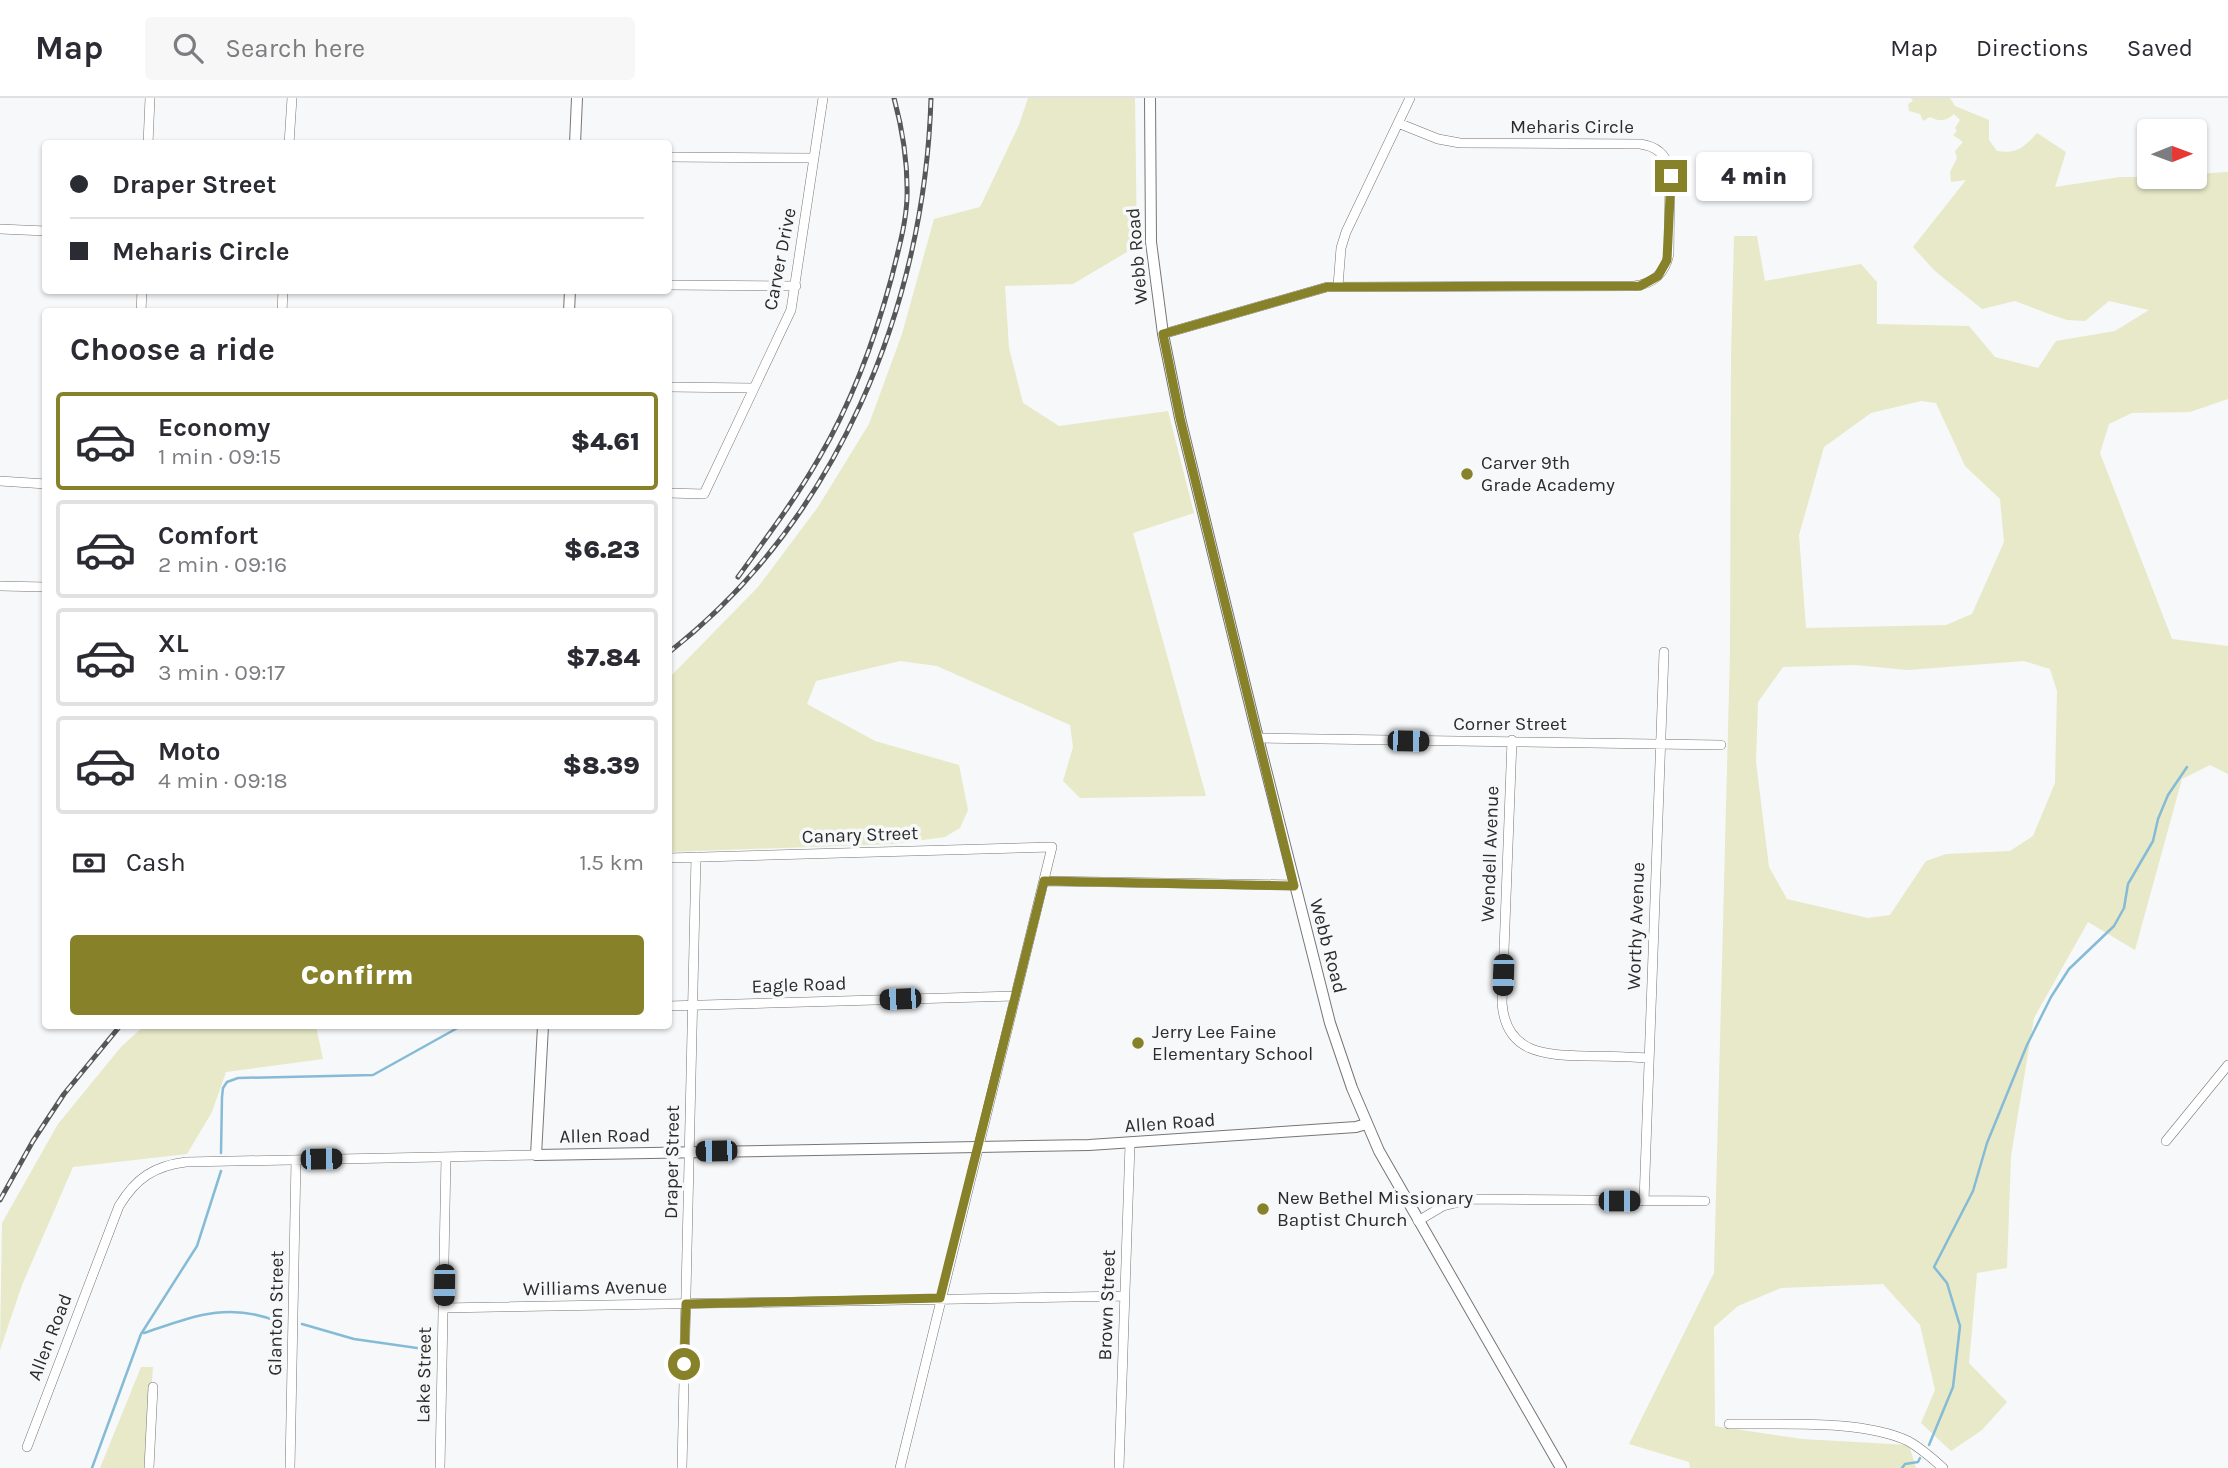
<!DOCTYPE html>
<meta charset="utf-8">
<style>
body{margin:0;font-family:Karla,sans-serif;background:#f7f7f7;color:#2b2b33;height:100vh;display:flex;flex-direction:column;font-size:26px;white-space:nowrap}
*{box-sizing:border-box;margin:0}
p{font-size:23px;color:#7c7c81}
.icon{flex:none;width:38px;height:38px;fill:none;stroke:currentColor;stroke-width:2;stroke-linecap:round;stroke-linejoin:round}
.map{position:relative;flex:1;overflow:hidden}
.details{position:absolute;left:42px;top:210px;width:630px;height:721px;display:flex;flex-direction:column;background:#fff;border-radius:7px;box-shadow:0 2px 5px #0004}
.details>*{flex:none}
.banner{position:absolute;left:42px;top:42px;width:630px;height:154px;border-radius:7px;box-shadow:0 2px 5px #0004;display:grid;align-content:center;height:154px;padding:0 28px;background:#fff}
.needle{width:46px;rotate:89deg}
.tools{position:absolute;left:2137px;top:21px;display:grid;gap:14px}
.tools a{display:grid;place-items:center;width:70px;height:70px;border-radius:7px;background:#fff;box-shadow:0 2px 5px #0004;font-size:35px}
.end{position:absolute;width:32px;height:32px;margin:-16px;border:9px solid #878129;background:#fff;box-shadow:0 0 0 4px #fff}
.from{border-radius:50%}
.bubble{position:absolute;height:49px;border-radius:7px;background:#fff;box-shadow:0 2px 5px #0004;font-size:23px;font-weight:800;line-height:49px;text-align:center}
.car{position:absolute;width:21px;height:42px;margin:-21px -10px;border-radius:9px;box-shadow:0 0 5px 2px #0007;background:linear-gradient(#222 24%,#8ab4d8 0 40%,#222 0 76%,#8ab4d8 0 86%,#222 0)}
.banner b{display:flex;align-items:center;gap:24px;height:66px;font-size:26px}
.banner b+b{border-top:2px solid #e1e1e2}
.banner i{width:18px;height:18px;background:#2b2b33}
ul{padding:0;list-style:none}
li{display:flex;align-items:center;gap:21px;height:98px;margin:0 14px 10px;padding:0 14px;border:4px solid #e1e1e2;border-radius:7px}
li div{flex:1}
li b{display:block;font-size:26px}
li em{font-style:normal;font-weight:800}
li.current{border-color:#878129}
li>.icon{width:63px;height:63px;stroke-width:1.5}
h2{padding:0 28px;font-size:32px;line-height:84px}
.pay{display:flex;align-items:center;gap:18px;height:77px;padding:0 28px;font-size:26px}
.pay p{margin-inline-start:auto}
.primary-button{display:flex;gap:14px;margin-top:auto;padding:14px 28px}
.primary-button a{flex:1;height:80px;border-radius:7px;background:#878129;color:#fff;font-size:28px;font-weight:800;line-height:80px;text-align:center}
header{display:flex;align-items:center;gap:42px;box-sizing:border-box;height:98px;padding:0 35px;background:#fff;border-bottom:2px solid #e1e1e2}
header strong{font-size:33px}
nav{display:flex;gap:38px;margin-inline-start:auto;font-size:24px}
.search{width:490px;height:63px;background:#f7f7f7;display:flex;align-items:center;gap:18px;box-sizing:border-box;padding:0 24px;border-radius:7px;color:#7c7c81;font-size:26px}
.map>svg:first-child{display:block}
</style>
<header>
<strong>Map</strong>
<div class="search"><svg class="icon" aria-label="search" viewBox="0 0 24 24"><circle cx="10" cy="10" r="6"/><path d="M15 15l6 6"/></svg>Search here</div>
<nav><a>Map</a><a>Directions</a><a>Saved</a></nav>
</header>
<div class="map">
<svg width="2228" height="1370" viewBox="0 0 2228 1370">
<rect width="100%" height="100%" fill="#f7f8f9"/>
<!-- green -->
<path fill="#e7e9c8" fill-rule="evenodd" d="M1028,0H1135L1137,148L1073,186L1005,188L1009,250L1023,305L1059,328L1168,313L1194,415L1133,435L1206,698L1080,700L1063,683L1073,649L1070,627L937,568L900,563L816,583L807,606L875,643L959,667L968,712L960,730L945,739L893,746L669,754V580L758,489L818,409L869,326L902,236L934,121L980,109L1019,27Z
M1911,0H1950L1955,8L1989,22V42L1997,53C2017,56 2023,50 2037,35L2066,54L2055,89L2120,79H2194L2195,76L2228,74V301L2190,314L2132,315L2109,326L2100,355L2172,541L2228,548V676L2210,667L2182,681L2135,852L2088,824L2034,920L2011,1058L2007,1170L1977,1175L1969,1265L2007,1304L1982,1332L1951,1353L1921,1325L1935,1292L1920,1227L1883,1186L1781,1190L1738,1208L1714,1229L1715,1328L1802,1341L1909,1347L1916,1370H1690L1689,1364L1629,1346L1714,1175L1730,554L1731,259L1734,138H1757L1765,183L1861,166L1877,184V226L1969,228L1995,259L2038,270L2056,243L2115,233L2149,212L2109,203L2085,223L2067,222L2049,216L2015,203L1982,211L1935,173L1913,149L1966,82L1951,84L1950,74L1957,60L1955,53L1963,44L1953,37L1957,33L1955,30L1960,22L1954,16C1947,23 1939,24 1930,19L1923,23L1920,16L1909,13L1908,6L1913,3ZM1921,303L1936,305L1965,368L2000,401L2004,444L1972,516L1946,527L1806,530L1799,437L1824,349L1871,315ZM2024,563L2050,571L2057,593L2055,685L2033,738L2010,753L1946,756L1926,763L1890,817L1868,820L1787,801L1769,769L1756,664L1758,604L1783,569L1855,567L1908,572Z
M144,928H316L323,961L226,974L212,1014L187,1056L73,1069L22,1187L0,1252L2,1125L58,1026L121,949Z
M141,1269H153L146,1370H100Z"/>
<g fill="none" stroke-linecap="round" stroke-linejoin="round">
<!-- stream -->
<path stroke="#85bbd6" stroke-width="2.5" d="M221,1055L222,999L223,990L227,984L238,980L373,977L461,928
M302,1226L354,1241L431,1252
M144,1235C192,1219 228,1203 279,1224
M1929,1347L1953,1289L1960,1228L1947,1185L1934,1169L1973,1093L1987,1045L2027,947L2051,899L2069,871L2114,828L2124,810L2128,786L2153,743L2158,721L2168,697L2187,669
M92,1370L141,1236L197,1148L221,1073
M1902,1370L1905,1366L1918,1364L1920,1360"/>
<!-- minor casing -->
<g stroke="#767677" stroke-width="10">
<path id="minor" d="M148,46L150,0
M289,46L292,0
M668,59L814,60
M0,131L46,133
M668,187L796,188
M1338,188L1341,150L1346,134L1410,0
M141,214L142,192
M282,214L283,192
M1163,236L1327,189L1634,188C1653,186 1665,175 1669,156L1670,72C1666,56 1656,48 1640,46L1460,45L1438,41L1398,25
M668,289L754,290
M0,383L46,386
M668,395L704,396L791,212L823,0
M0,488L46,489
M1258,640L1721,647
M1512,642L1502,905C1506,957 1547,957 1588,958C1608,958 1629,959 1649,960
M668,760L1052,749L900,1370
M1044,783L1294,787
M668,908L1015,898
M2166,1043L2228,967
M1644,1103L1664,554
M1418,1123L1443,1108L1472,1101L1705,1103
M443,1210L1125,1198
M1729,1326C1781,1327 1861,1321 1908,1343C1921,1350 1932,1360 1943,1370
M27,1349L119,1108C136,1080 154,1068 186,1064L536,1057
M149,1370L153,1289
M290,1370L296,1062
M440,1370L446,1059
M682,1370L696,759
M1119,1370L1130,1046"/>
</g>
<!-- tertiary casing -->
<g stroke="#767677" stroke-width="12">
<path id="tertiary" d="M1150,0L1151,144L1163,236L1180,320L1258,640L1330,925L1352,990L1379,1053L1561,1370
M575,46L577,0
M569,214L570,192
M543,928L536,1057L1089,1047L1356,1029L1366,1026"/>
</g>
<!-- minor -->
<use href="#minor" stroke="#fff" stroke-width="9"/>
<!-- tertiary -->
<use href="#tertiary" stroke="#fff" stroke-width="10"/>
<!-- rail casing -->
<g stroke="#575758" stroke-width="5">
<path id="rail" d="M738,479C766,440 795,402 819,360C852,304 875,241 892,178C898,153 906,126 907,100C908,66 903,33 894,0
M668,555C836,424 925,209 931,0
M0,1102L33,1043L64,996L120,928"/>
</g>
<!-- rail -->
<use href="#rail" stroke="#f7f8f9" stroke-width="2.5" stroke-dasharray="8" stroke-linecap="butt"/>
</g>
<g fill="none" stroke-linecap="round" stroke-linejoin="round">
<!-- route -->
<path stroke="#878129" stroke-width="9" d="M684,1266L686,1206L940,1200L1044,783L1294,788L1180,320L1163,236L1327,189L1640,188L1658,178L1667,162L1671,78"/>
</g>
<!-- markers -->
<g fill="#878129" stroke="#f7f8f9" stroke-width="2.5">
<circle cx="1467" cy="376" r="7"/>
<circle cx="1138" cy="945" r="7"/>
<circle cx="1263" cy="1111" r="7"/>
</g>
<g text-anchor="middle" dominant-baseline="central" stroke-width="7" stroke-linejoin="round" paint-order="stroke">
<!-- street labels -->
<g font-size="19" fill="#2c2c2c" stroke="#f7f8f9">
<text x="1572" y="29">Meharis Circle</text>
<text transform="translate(1137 158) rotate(-95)">Webb Road</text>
<text transform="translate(780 161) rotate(-79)">Carver Drive</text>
<text x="1510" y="626">Corner Street</text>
<text transform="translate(860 737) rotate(-2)">Canary Street</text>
<text transform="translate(1490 756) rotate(-88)">Wendell Avenue</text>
<text transform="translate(1636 828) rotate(-88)">Worthy Avenue</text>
<text transform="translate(1328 848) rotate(75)">Webb Road</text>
<text transform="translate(799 887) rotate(-2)">Eagle Road</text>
<text transform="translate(1170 1025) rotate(-4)">Allen Road</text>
<text transform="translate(605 1038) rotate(-1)">Allen Road</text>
<text transform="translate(672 1064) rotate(-89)">Draper Street</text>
<text transform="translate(595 1190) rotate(-1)">Williams Avenue</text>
<text transform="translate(1107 1207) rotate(-88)">Brown Street</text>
<text transform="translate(276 1215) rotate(-89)">Glanton Street</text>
<text transform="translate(50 1239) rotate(-69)">Allen Road</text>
<text transform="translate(424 1277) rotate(-89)">Lake Street</text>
</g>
<!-- poi labels -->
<g font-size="19" fill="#2c2c2c" stroke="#f7f8f9" text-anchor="start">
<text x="1481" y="365">Carver 9th<tspan x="1481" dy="22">Grade Academy</tspan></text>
<text x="1152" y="934">Jerry Lee Faine<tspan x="1152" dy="22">Elementary School</tspan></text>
<text x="1277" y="1100">New Bethel Missionary<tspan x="1277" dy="22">Baptist Church</tspan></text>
</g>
</g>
</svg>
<div class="tools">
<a><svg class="needle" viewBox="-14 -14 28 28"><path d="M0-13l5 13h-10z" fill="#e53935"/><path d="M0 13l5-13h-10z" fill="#7c7c81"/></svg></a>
</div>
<i class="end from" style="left:684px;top:1266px"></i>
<i class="end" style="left:1671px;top:78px"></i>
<div class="bubble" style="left:1696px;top:54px;width:116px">4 min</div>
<i class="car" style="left:1408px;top:643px;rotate:91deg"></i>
<i class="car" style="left:1503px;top:877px;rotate:182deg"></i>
<i class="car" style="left:900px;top:901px;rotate:268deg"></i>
<i class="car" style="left:716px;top:1053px;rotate:269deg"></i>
<i class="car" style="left:321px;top:1061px;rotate:89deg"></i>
<i class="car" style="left:1619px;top:1103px;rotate:90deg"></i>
<i class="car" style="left:444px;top:1187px;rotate:181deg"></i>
<div class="banner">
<b><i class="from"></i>Draper Street</b>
<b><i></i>Meharis Circle</b>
</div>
<section class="details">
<h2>Choose a ride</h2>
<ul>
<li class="current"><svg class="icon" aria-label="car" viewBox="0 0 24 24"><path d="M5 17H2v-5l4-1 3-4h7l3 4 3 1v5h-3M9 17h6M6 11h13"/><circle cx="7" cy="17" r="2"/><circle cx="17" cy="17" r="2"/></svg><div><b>Economy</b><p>1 min · 09:15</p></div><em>$4.61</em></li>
<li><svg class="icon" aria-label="car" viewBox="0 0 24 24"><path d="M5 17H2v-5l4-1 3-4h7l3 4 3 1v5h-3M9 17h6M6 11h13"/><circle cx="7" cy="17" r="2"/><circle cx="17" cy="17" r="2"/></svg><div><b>Comfort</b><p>2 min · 09:16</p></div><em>$6.23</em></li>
<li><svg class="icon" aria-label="car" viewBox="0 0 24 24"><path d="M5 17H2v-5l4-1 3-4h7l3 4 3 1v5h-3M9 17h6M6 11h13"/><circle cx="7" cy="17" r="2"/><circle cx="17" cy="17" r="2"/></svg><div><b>XL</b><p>3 min · 09:17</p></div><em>$7.84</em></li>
<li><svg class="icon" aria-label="car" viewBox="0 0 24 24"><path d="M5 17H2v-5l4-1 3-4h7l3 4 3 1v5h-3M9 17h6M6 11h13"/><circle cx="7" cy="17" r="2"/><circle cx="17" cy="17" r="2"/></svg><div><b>Moto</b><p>4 min · 09:18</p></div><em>$8.39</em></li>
</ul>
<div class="pay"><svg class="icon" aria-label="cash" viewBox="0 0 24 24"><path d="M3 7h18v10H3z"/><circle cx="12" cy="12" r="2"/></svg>Cash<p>1.5 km</p></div>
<div class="primary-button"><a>Confirm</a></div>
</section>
</div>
